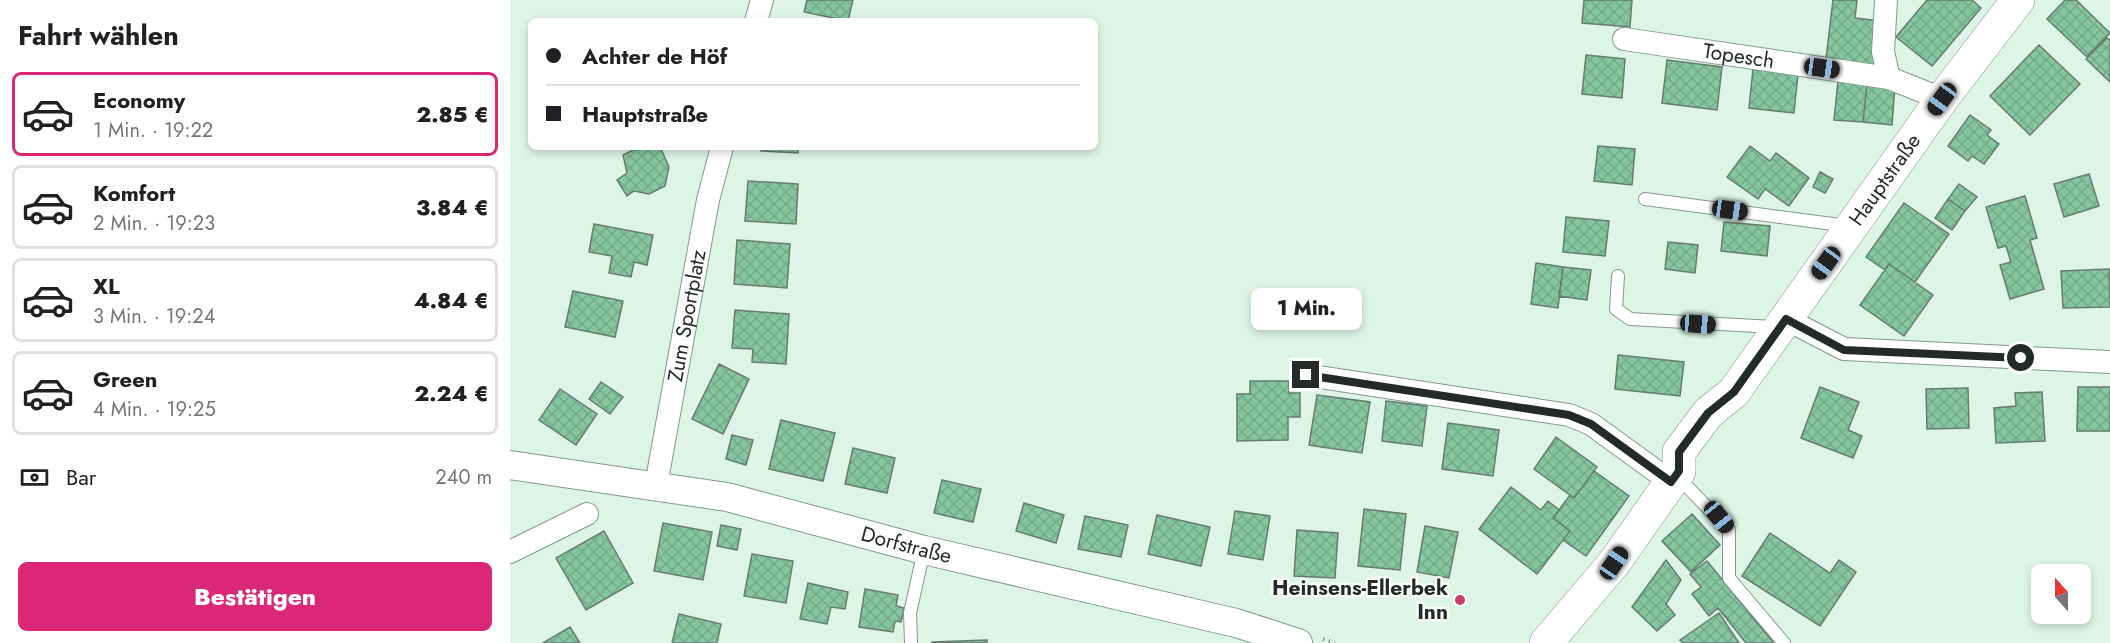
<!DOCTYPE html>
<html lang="de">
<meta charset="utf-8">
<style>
body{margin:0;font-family:Jost,sans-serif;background:#f2f2f2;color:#202124;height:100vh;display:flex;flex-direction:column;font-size:22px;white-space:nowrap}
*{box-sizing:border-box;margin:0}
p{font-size:20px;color:#757577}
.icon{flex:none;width:33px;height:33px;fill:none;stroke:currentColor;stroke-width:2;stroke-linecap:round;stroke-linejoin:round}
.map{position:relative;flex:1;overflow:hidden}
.details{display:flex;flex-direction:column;background:#fff;width:510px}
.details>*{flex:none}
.top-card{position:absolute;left:18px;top:18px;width:570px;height:132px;border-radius:9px;box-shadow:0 3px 9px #0003;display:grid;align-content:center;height:132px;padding:0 18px;background:#fff}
.needle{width:39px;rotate:339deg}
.tools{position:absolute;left:1521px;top:564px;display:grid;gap:12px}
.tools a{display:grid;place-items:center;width:60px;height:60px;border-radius:9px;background:#fff;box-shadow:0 3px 9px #0003;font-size:30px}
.end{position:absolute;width:27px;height:27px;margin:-14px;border:8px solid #222b25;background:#fff;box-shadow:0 0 0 3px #fff}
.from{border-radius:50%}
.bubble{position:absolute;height:42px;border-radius:9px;background:#fff;box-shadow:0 3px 9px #0003;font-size:20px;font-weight:800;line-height:42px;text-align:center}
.car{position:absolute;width:18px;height:36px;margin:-18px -9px;border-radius:8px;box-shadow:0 0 4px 2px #0007;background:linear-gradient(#222 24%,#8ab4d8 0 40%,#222 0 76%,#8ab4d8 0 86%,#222 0)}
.top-card b{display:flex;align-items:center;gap:21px;height:57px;font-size:22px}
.top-card b+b{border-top:2px solid #e0e0e0}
.top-card i{width:15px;height:15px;background:#202124}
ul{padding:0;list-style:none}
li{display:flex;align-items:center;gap:18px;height:84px;margin:0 12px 9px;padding:0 6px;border:3px solid #e0e0e0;border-radius:9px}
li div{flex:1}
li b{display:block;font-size:22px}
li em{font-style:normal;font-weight:800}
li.active{border-color:#db2777}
li>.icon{width:54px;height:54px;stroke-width:1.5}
h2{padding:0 18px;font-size:27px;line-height:72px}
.pay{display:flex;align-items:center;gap:15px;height:66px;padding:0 18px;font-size:22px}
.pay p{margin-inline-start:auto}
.action{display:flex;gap:12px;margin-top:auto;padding:12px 18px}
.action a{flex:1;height:69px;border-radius:9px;background:#db2777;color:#fff;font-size:24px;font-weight:800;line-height:69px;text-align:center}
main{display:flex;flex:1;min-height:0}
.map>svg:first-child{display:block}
</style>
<main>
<section class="details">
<h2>Fahrt wählen</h2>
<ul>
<li class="active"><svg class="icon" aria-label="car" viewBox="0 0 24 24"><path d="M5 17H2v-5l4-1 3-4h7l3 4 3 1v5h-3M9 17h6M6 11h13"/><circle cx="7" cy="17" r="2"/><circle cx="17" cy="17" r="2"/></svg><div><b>Economy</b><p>1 Min. · 19:22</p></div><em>2.85 €</em></li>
<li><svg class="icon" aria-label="car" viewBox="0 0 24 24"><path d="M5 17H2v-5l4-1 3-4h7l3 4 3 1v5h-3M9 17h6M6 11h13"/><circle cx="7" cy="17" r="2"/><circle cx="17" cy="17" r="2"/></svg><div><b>Komfort</b><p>2 Min. · 19:23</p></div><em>3.84 €</em></li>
<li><svg class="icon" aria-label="car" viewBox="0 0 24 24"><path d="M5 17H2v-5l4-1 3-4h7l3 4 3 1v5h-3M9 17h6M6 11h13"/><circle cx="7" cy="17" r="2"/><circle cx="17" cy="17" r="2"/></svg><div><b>XL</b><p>3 Min. · 19:24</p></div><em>4.84 €</em></li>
<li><svg class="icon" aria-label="car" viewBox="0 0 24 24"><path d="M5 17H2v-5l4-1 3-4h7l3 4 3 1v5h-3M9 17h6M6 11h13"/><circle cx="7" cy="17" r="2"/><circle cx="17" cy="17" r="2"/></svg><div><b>Green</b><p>4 Min. · 19:25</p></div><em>2.24 €</em></li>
</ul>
<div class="pay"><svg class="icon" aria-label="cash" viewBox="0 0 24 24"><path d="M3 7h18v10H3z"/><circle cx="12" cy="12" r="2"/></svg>Bar<p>240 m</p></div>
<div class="action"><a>Bestätigen</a></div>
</section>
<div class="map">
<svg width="1600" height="643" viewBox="0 0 1600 643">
<defs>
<pattern id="building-cross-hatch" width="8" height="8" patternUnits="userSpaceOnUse" patternTransform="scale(1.5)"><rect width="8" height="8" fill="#86c69f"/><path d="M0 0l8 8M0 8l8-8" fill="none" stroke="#73aa89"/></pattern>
</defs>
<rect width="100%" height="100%" fill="#ddf5e5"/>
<!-- building -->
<path fill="url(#building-cross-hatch)" stroke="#667c6e" stroke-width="1.5" d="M297,0H343L338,21L294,12Z
M1074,0H1122L1120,27L1072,23Z
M1323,0H1347L1345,18L1370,21L1364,65L1316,59Z
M1417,0H1462L1471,8L1422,66L1386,37Z
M1555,0H1566L1600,33L1577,57L1537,19Z
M1597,38L1600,40V82L1576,59Z
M1529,45L1570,84L1520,135L1480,96Z
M1076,55L1115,59L1112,98L1072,94Z
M1157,60L1212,67L1207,110L1152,103Z
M1243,69L1288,73L1284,113L1239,108Z
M1328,81L1357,84L1353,122L1324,120Z
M1357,84L1385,86L1382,125L1353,122Z
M1460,115L1481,130L1477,135L1489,144L1474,164L1462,156L1458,161L1438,146Z
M1088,146L1125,149L1122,185L1084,181Z
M1240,146L1260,161L1266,153L1299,178L1279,206L1255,189L1248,199L1217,177Z
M129,147L151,149L159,167L155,186L139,194L124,191L117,196L107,180L117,173L113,155Z
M251,147H288V153L251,151Z
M1310,172L1323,179L1315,193L1303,187Z
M1579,174L1589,206L1554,217L1544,184Z
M238,181L288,184L286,224L235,221Z
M1449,184L1467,197L1455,211L1438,199Z
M1515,196L1527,238L1520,240L1534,289L1500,299L1490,265L1501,262L1496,246L1488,248L1476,207Z
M1438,199L1455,211L1442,230L1425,218Z
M1394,203L1439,234L1405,282L1379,264L1375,270L1356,257Z
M1056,217L1099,221L1095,256L1053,252Z
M1214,222L1260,226L1257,256L1211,251Z
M84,224L143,235L137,265L124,262L121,277L99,273L102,256L79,252Z
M227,240L280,244L277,288L224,284Z
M1158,242L1188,245L1185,273L1155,269Z
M1026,263L1053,267L1048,308L1021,304Z
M1379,264L1423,295L1394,336L1350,305Z
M1053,267L1081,270L1077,300L1049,296Z
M1599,269L1600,307L1553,308L1551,271Z
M63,291L113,301L105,337L55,327Z
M225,310L279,314L276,364L242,362L243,349L222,348Z
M1108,355L1174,362L1170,396L1105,389Z
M209,364L239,379L213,434L182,419Z
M740,381H779V393H790V417H778V440L727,441V394H740Z
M91,382L113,397L100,414L79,399Z
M1310,387L1349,402L1338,430L1352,436L1343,458L1291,438Z
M1568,387H1600V431H1567Z
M1458,388L1459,428L1417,429L1416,389Z
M50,389L87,414L66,445L29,420Z
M1532,392L1535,441L1486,443L1484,408L1506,406L1505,393Z
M807,395L860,402L852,453L799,445Z
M876,401L917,406L912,446L872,441Z
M271,420L325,433L313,481L259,469Z
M938,423L989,430L983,476L932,469Z
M222,435L243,440L236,465L216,459Z
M1046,437L1087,467L1064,498L1024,469Z
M343,448L385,458L377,493L335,484Z
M1084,471L1119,496L1076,556L1053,540L1060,531L1043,518L1060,495L1064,498Z
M432,480L471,489L463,522L424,513Z
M1001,487L1031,510L1038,501L1049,510L1043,518L1060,531L1027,574L969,529Z
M514,503L554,515L546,543L506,531Z
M854,509L896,514L890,570L848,566Z
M725,511L760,516L753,560L718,554Z
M1182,514L1210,545L1181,572L1152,541Z
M647,515L700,527L691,566L638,554Z
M575,516L618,525L611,557L568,549Z
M153,523L202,532L193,580L144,571Z
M211,525L231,529L227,550L207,546Z
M915,526L948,532L939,578L907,572Z
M787,530L828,533L825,578L784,576Z
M94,531L123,583L76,610L46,558Z
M1260,533L1320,573L1329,560L1346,572L1310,626L1232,576Z
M242,554L283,561L276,603L234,596Z
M1156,560L1171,580L1156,604L1165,615L1147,631L1122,607Z
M1197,561L1263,642L1262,643H1236L1208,608L1199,616L1182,594L1191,587L1180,574Z
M298,583L338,592L335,609L321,607L317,624L290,619Z
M355,589L388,595L386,606L394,608L391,622L385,621L383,632L349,627Z
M1209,613L1229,643H1173L1170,640Z
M169,614L211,624L207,643H162Z
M60,627L70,643H33Z
M477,640V643H422V642Z"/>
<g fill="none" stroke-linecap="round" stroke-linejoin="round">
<!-- service casing -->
<g stroke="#83998b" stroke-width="14">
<path id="service" d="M1135,199L1338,226
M1108,276L1106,309L1120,319L1264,327
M1167,476L1219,530V578L1274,643
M401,643L400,613L414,550"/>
</g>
<!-- minor casing -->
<g stroke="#83998b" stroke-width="24">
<g id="minor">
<path d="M1376,0L1373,52L1379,78L1432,99"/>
<path d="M246,21L252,0"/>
<path id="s1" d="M1114,39L1379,78"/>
<path d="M1276,319L1334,349L1600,362"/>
<path d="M796,375L1059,415L1081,424L1161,482"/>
<path id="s2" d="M146,485L198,200L212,147"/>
<path d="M0,552L77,514"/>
</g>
</g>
<!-- tertiary casing -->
<g stroke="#83998b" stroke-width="30">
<g id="tertiary">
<path id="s3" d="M0,465L217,497L414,550L726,623L788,643"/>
</g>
</g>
<!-- secondary casing -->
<g stroke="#83998b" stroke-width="34">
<g id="secondary">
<path id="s4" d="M1036,643L1104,563L1161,482L1169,471V452L1198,413L1224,392L1432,99L1508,0"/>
</g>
</g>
<!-- path -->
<path stroke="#86978c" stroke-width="4" stroke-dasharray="1.5 4.5" stroke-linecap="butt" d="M813,639L825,643"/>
<!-- service -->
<use href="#service" stroke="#fff" stroke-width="12"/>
<!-- minor -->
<use href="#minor" stroke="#fff" stroke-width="22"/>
<!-- tertiary -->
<use href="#tertiary" stroke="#fff" stroke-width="28"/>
<!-- secondary -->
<use href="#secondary" stroke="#fff" stroke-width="33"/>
</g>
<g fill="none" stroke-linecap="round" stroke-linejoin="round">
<!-- route -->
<path stroke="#222b25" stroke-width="8" d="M796,375L1059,415L1081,424L1161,482L1169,471V452L1198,413L1224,392L1276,319L1334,350L1511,358"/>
</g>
<!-- markers -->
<circle fill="#cc3d66" stroke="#fff" stroke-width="2" cx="950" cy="600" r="6"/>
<g text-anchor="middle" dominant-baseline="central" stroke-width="4.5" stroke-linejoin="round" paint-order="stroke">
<!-- street labels -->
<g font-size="21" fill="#222b25" stroke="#fff">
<text stroke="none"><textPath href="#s1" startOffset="116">Topesch</textPath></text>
<text stroke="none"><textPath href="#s4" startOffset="579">Hauptstraße</textPath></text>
<text stroke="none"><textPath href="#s2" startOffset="172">Zum Sportplatz</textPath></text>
<text stroke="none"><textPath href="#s3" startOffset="405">Dorfstraße</textPath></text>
</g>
<!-- poi labels -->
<g font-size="21" font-weight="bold" fill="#222b25" stroke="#fff" text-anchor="end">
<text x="938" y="588">Heinsens-Ellerbek<tspan x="938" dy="24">Inn</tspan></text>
</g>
</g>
</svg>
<div class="tools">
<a><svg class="needle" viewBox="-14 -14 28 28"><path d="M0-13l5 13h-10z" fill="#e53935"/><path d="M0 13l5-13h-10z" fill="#757577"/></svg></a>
</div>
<i class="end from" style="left:1511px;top:358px"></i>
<i class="end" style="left:796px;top:375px"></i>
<div class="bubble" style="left:741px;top:288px;width:111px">1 Min.</div>
<i class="car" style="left:1312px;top:68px;rotate:98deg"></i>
<i class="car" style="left:1432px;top:99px;rotate:216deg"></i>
<i class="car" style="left:1220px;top:210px;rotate:98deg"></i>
<i class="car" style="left:1316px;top:263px;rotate:216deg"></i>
<i class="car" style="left:1188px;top:324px;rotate:94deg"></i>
<i class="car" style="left:1209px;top:517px;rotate:141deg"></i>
<i class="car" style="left:1104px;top:563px;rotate:34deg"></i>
<div class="top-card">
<b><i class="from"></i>Achter de Höf</b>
<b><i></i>Hauptstraße</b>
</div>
</div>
</main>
